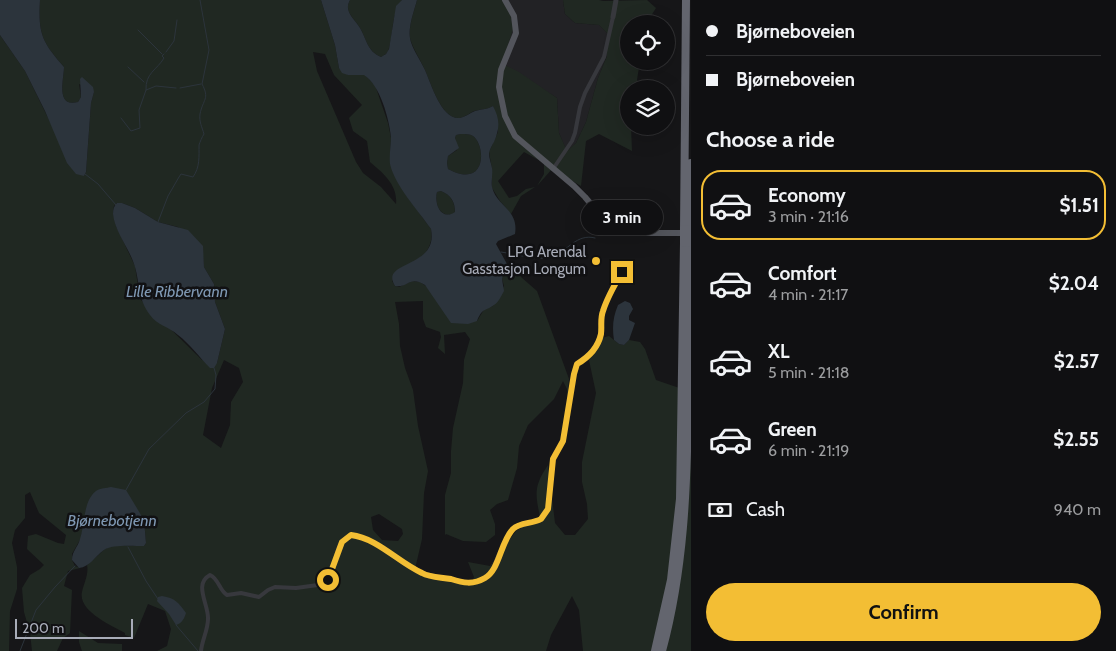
<!DOCTYPE html>
<meta charset="utf-8">
<style>
body{margin:0;font-family:Cabin,sans-serif;background:#19191b;color:#f1f3f6;height:100vh;display:flex;flex-direction:column;font-size:19px;white-space:nowrap}
*{box-sizing:border-box;margin:0}
p{font-size:16px;color:#9c9d9f}
.icon{flex:none;width:28px;height:28px;fill:none;stroke:currentColor;stroke-width:2;stroke-linecap:round;stroke-linejoin:round}
.map{position:relative;flex:1;overflow:hidden}
.drawer{display:flex;flex-direction:column;background:#101012;width:425px}
.drawer>*{flex:none}
.top-card{display:grid;align-content:center;height:110px;padding:0 15px;background:#101012}
.fabs{position:absolute;left:620px;top:15px;display:grid;gap:10px}
.fabs a{display:grid;place-items:center;width:55px;height:55px;border-radius:50%;background:#101012;box-shadow:0 5px 20px #0002,0 0 0 1px #303032;font-size:25px}
.scale{position:absolute;left:15px;bottom:12px;width:118px;box-sizing:border-box;padding-left:5px;border:2px solid #a8acb8;border-top:0;font-size:14px;line-height:18px;white-space:nowrap;color:#a8acb8;-webkit-text-stroke:4px #111113;paint-order:stroke}
.end{position:absolute;width:22px;height:22px;margin:-11px;border:6px solid #f3be34;background:#111;box-shadow:0 0 0 2px #111}
.from{border-radius:50%}
.bubble{position:absolute;height:35px;border-radius:18px;background:#101012;box-shadow:0 5px 20px #0002,0 0 0 1px #303032;font-size:16px;font-weight:700;line-height:35px;text-align:center}
.top-card b{display:flex;align-items:center;gap:18px;height:48px;font-size:19px}
.top-card b+b{border-top:1px solid #303032}
.top-card i{width:12px;height:12px;background:#f1f3f6}
ul{padding:0;list-style:none}
li{display:flex;align-items:center;gap:15px;height:70px;margin:0 10px 8px;padding:0 5px;border:2px solid transparent;border-radius:20px}
li div{flex:1}
li b{display:block;font-size:19px}
li em{font-style:normal;font-weight:700}
li.current{border-color:#f3be34}
li>.icon{width:45px;height:45px;stroke-width:1.5}
h2{padding:0 15px;font-size:22px;line-height:60px}
.pay{display:flex;align-items:center;gap:12px;height:55px;padding:0 15px;font-size:19px}
.pay p{margin-inline-start:auto}
.primary-button{display:flex;gap:10px;margin-top:auto;padding:10px 15px}
.primary-button a{flex:1;height:58px;border-radius:30px;background:#f3be34;color:#111;font-size:20px;font-weight:700;line-height:58px;text-align:center}
main{display:flex;flex:1;min-height:0}
.map>svg:first-child{display:block}
</style>
<main>
<div class="map">
<svg width="691" height="651" viewBox="0 0 691 651">
<rect width="100%" height="100%" fill="#161618"/>
<!-- built -->
<path fill="#222225" d="M505,0H563L565,14L575,23L599,25L607,33V56L598,78L586,122L576,143L567,152L559,133L557,98L505,65Z"/>
<!-- green -->
<path fill="#202822" fill-rule="evenodd" d="M40,0H321L335,45L339,68L348,75L364,74L375,85L388,123L391,138L390,163L406,195L431,229C436,254 409,267 392,281L395,286L399,287L412,281L420,282L477,321L485,308L493,306L504,286L502,279L507,264L513,266L521,277L537,291L569,379L567,402V389L563,381L554,399L528,425L519,446L517,468L508,500L497,504L490,510L495,524V535L486,542L463,541L446,534L445,535V495L451,473V451L453,428L463,383L464,360L470,339L465,332L444,335L445,354L438,348L441,337L440,332L426,327L423,319V301L395,302L399,324L400,346L405,368L413,390L418,426L428,471L424,493L422,539L415,569L429,576L472,583L474,577L468,562L490,566L516,531L540,517C535,493 534,486 548,465L555,523L565,535H575L588,519L587,504L582,482V462L596,393L589,360L598,339L609,336L619,344L624,345L629,340L640,342L645,349L656,380L691,392V651H583L579,610L572,596L551,635L546,651H157L167,646L171,629L165,611L148,604L134,638L125,635V633C111,625 78,611 82,592C84,583 89,574 87,565L105,549L114,545L144,546L146,543L144,520L136,509L87,506L81,538L72,554V560L75,566L80,568L68,571L64,586L72,590L70,633L63,638L57,651H32L30,633L24,612L22,588L30,575L40,569L44,565L27,549L28,536L36,534L58,543L64,544L66,535L39,513L30,492L25,495V518L15,530L12,543L17,567V589L10,611L9,651H0V35L25,71L51,124L84,176L86,172L91,103L94,92L79,84L81,97L78,102C55,108 64,79 64,67C42,42 38,34 40,0ZM313,52L325,54L334,75L362,105L349,118L353,131L367,141L370,162C383,173 398,185 396,204L381,187L363,173L356,162L317,71ZM117,203H122L135,208L158,222L178,227L202,246L204,267L214,284L215,302L225,329L217,363L202,360L140,299L135,266L116,226L113,212L114,206ZM224,360L239,368L243,382L231,402L230,425L221,448L203,435L212,388ZM379,514L402,529L403,534L398,541L382,540L373,530L371,517Z
M350,0H402C391,14 394,32 389,48C388,53 385,55 381,57C367,51 367,40 360,28C357,23 351,17 349,12C347,7 348,4 350,0Z
M417,0H505L509,8L513,29L506,51L505,65L519,72L557,98L559,133L567,151L576,143L586,122L598,78L607,56V33L599,25L575,23L565,14L563,0H599L603,1L647,0L656,8L649,19H647L646,24H629V61H640L637,80L644,89H629V126H631L632,151L599,134L586,141L581,186L552,169L537,186L544,174V163L524,152L498,181L509,198L517,196L526,189L535,187L521,196L511,214L500,201L492,188V169L489,152L498,132L493,106C486,110 481,109 474,111C470,113 465,117 460,118C441,120 431,83 425,70C421,61 412,47 410,38C408,27 414,11 417,0Z
M461,134C465,134 470,134 473,136C486,145 487,190 448,169L447,163L448,156L457,150L455,138L456,135Z
M441,191C451,195 455,202 455,213C441,220 434,204 437,192Z
M79,631L98,643L122,644V651H82L79,642Z"/>
<!-- water -->
<path fill="#2c343c" fill-rule="evenodd" d="M0,0H40C38,34 42,42 64,67C64,79 55,108 78,102L81,97L80,79L82,77L93,87L94,92L91,103L86,172L84,176L76,174L67,163L45,111L25,71L0,35Z
M321,0H350C348,4 347,7 349,12C351,17 357,23 360,28C367,40 367,51 381,57L386,54L389,49L396,6L402,0H417C414,11 408,27 410,38C411,47 421,61 425,70C431,83 441,120 460,118C465,117 470,113 475,111C481,109 486,110 493,106C500,119 500,128 494,142C492,145 490,149 489,153C489,158 491,163 492,168C493,174 491,181 492,187C497,207 519,209 515,234L498,241L496,244L507,264L502,279L504,291C501,296 499,302 494,305C484,312 483,307 477,321L468,324L451,323L425,285C409,275 409,288 395,286C379,260 439,269 431,229C418,210 395,186 390,164C389,155 391,145 391,137C389,118 380,85 364,75H348L342,73L339,68L335,45ZM461,134C465,134 470,134 473,136C486,145 487,190 448,169L447,163L448,156L459,148L455,138L456,135ZM441,191C451,195 455,202 455,212C441,221 434,204 437,192Z
M117,203H122L135,208L158,222L188,230L203,246L204,267L214,284L215,302L225,329L217,363L214,368H210C199,357 190,344 178,335C168,326 158,326 150,315C138,299 140,285 135,267C130,249 115,233 113,214C113,209 114,206 117,203Z
M625,301L630,303L633,309L629,316V320L635,323L629,340L624,345L619,344L614,340C612,327 613,317 618,305Z
M111,487L126,490L144,520L146,543L144,546C134,546 112,544 104,550C95,556 90,567 79,568L72,560C72,551 78,547 80,539C85,524 83,501 96,491C100,488 107,488 111,487Z
M162,596C175,598 179,603 186,613C184,619 182,623 176,625L169,614L157,601L158,597Z"/>
<g fill="none" stroke-linecap="round" stroke-linejoin="round">
<!-- stream -->
<path stroke="#2c343c" stroke-width="1" d="M138,30L162,54
M166,52L174,41L177,20
M128,67L144,82
M180,88L201,84
M146,90C145,73 157,70 164,58L162,56L164,54
M121,118L131,131L140,128L139,110L146,90L156,86L176,88
M85,174L98,184L116,205
M158,222L168,196L179,177L181,174L193,177C200,167 199,157 199,145C200,142 202,137 204,134C202,127 199,122 200,114C203,99 210,99 202,84L209,50L200,0
M501,252C515,254 539,261 553,257C567,251 577,233 595,238
M126,490L149,449L186,413L204,402L215,389L216,375L214,368
M128,547L146,581L158,599
M176,625L198,651
M20,651L36,610L55,587L75,566"/>
<!-- minor -->
<path stroke="#37383d" stroke-width="4" d="M553,169L572,141L575,133L580,107L585,93L604,57L613,17
M201,651C202,640 208,630 208,619C209,605 193,584 210,575C219,579 219,590 227,595L241,593L259,597L268,590L275,587L296,588L325,584C339,571 331,543 351,535C373,537 390,556 408,566C422,574 434,576 448,579C462,581 472,587 485,578C495,571 495,561 500,552C504,544 508,535 514,528L541,519L548,509L553,459L563,441L574,374L577,364C589,357 598,348 600,334C602,326 600,319 603,311C607,298 615,284 622,272"/>
<!-- tertiary -->
<path stroke="#37383d" stroke-width="5" d="M613,17L616,0"/>
<!-- primary -->
<path stroke="#53555c" stroke-width="6" d="M505,0L514,16L516,33L501,70L499,87L505,116L515,136L574,186L585,197L605,221L612,227L631,233H689"/>
<!-- motorway -->
<path stroke="#63656e" stroke-width="8" d="M684,229L686,0
M690,229L691,163
M655,651L671,580L680,499L684,243
M662,651C684,570 687,487 688,403C689,350 689,296 690,243"/>
<!-- motorway-bridge -->
<path stroke="#63656e" stroke-width="8" d="M684,243V229
M690,243V229"/>
</g>
<g fill="none" stroke-linecap="round" stroke-linejoin="round">
<!-- route -->
<path stroke="#f3be34" stroke-width="6" d="M328,580L342,542L351,535C377,538 398,562 422,573C431,578 441,577 451,579C463,583 473,585 485,578C500,569 500,543 513,529C520,522 532,524 541,519L548,509L553,459L563,441L574,374L577,364C589,357 598,348 601,334C602,326 600,319 603,311C607,298 615,284 622,272"/>
</g>
<!-- markers -->
<circle fill="#f3be34" stroke="#111113" stroke-width="2" cx="596" cy="261" r="5"/>
<g text-anchor="middle" dominant-baseline="central" stroke-width="5" stroke-linejoin="round" paint-order="stroke">
<!-- poi labels -->
<g font-size="15" fill="#a8acb8" stroke="#111113" text-anchor="end">
<text x="586" y="252">LPG Arendal<tspan x="586" dy="17">Gasstasjon Longum</tspan></text>
</g>
<!-- water labels -->
<g font-size="16" font-style="italic" fill="#7f98b3" stroke="#111113">
<text x="177" y="291">Lille Ribbervann</text>
<text x="112" y="520">Bjørnebotjenn</text>
</g>
</g>
</svg>
<div class="fabs">
<a><svg class="icon" aria-label="locate" viewBox="0 0 24 24"><circle cx="12" cy="12" r="6"/><path d="M12 2v4M12 18v4M2 12h4M18 12h4"/></svg></a>
<a><svg class="icon" aria-label="layers" viewBox="0 0 24 24"><path d="M12 4l9 5-9 5-9-5zM3 14l9 5 9-5"/></svg></a>
</div>
<div class="scale">200 m</div>
<i class="end from" style="left:328px;top:580px"></i>
<i class="end" style="left:622px;top:272px"></i>
<div class="bubble" style="left:581px;top:200px;width:82px">3 min</div>
</div>
<section class="drawer">
<div class="top-card">
<b><i class="from"></i>Bjørneboveien</b>
<b><i></i>Bjørneboveien</b>
</div>
<h2>Choose a ride</h2>
<ul>
<li class="current"><svg class="icon" aria-label="car" viewBox="0 0 24 24"><path d="M5 17H2v-5l4-1 3-4h7l3 4 3 1v5h-3M9 17h6M6 11h13"/><circle cx="7" cy="17" r="2"/><circle cx="17" cy="17" r="2"/></svg><div><b>Economy</b><p>3 min · 21:16</p></div><em>$1.51</em></li>
<li><svg class="icon" aria-label="car" viewBox="0 0 24 24"><path d="M5 17H2v-5l4-1 3-4h7l3 4 3 1v5h-3M9 17h6M6 11h13"/><circle cx="7" cy="17" r="2"/><circle cx="17" cy="17" r="2"/></svg><div><b>Comfort</b><p>4 min · 21:17</p></div><em>$2.04</em></li>
<li><svg class="icon" aria-label="car" viewBox="0 0 24 24"><path d="M5 17H2v-5l4-1 3-4h7l3 4 3 1v5h-3M9 17h6M6 11h13"/><circle cx="7" cy="17" r="2"/><circle cx="17" cy="17" r="2"/></svg><div><b>XL</b><p>5 min · 21:18</p></div><em>$2.57</em></li>
<li><svg class="icon" aria-label="car" viewBox="0 0 24 24"><path d="M5 17H2v-5l4-1 3-4h7l3 4 3 1v5h-3M9 17h6M6 11h13"/><circle cx="7" cy="17" r="2"/><circle cx="17" cy="17" r="2"/></svg><div><b>Green</b><p>6 min · 21:19</p></div><em>$2.55</em></li>
</ul>
<div class="pay"><svg class="icon" aria-label="cash" viewBox="0 0 24 24"><path d="M3 7h18v10H3z"/><circle cx="12" cy="12" r="2"/></svg>Cash<p>940 m</p></div>
<div class="primary-button"><a>Confirm</a></div>
</section>
</main>
